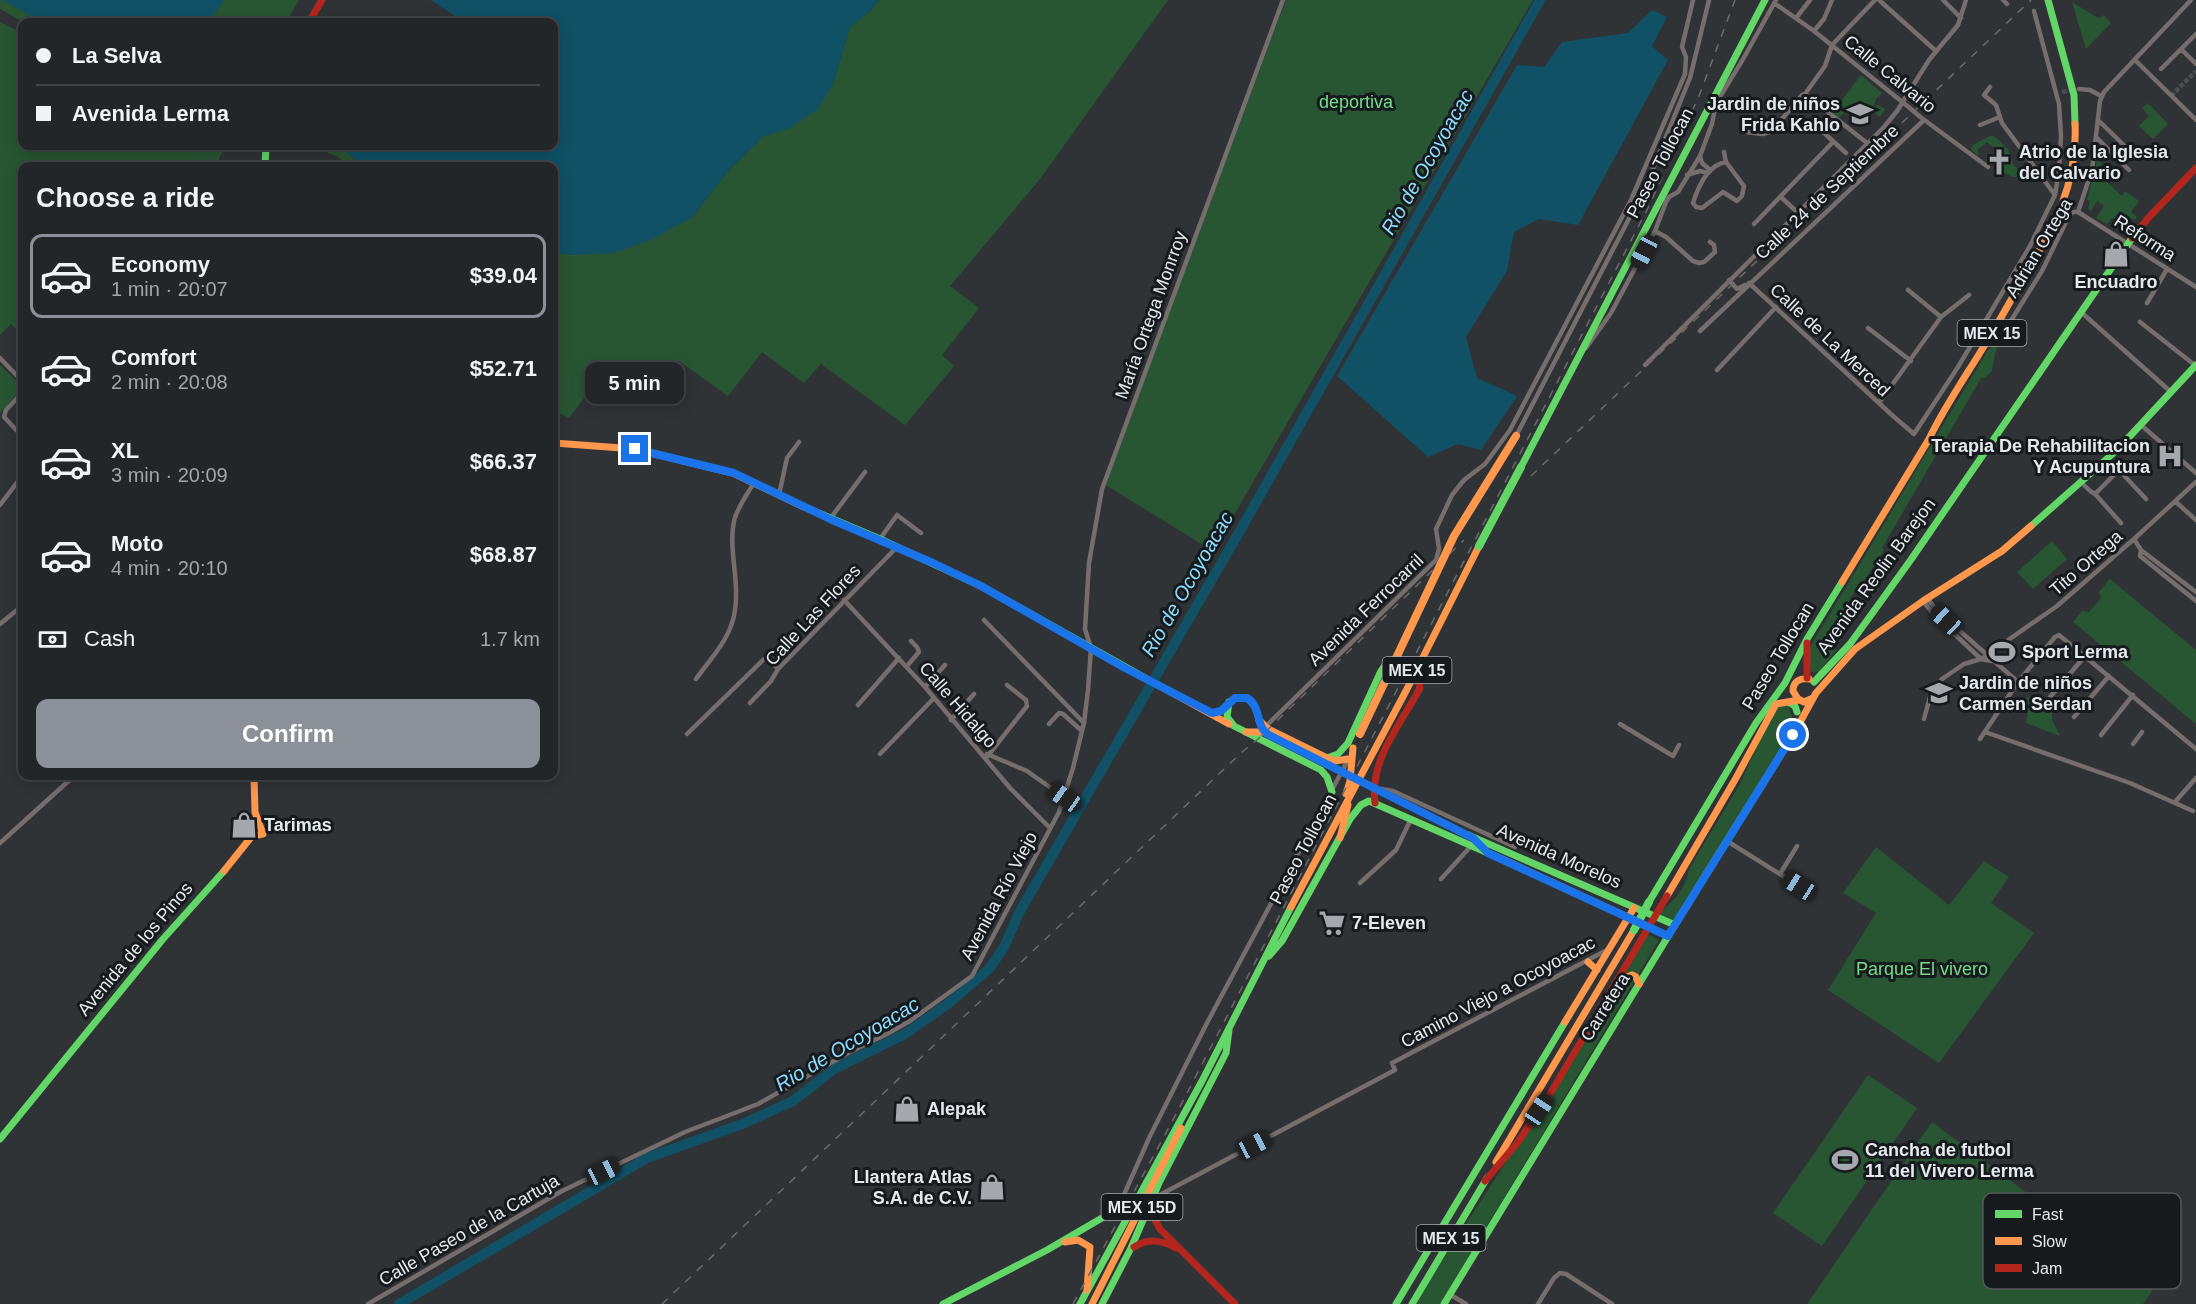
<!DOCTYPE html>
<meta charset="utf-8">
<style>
body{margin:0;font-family:Helvetica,sans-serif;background:#2b2e30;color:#f1f3f6;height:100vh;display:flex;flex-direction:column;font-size:22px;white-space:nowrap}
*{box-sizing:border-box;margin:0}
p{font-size:20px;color:#a3a5a8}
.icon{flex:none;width:33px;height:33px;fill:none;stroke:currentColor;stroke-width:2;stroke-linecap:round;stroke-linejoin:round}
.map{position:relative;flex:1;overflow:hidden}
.details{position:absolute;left:18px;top:162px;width:540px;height:618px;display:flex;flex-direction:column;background:#232628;border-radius:12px;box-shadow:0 3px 15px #0003,0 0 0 2px #404345}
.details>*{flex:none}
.banner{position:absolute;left:18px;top:18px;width:540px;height:132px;border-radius:12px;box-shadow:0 3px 15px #0003,0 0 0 2px #404345;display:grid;align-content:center;height:132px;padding:0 18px;background:#232628}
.end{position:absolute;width:27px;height:27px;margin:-14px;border:8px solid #1a73e8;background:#fff;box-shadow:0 0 0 3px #fff}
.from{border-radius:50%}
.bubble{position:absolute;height:42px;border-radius:12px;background:#232628;box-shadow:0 3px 15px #0003,0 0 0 2px #404345;font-size:20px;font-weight:700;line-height:42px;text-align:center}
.car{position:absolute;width:18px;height:36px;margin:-18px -9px;border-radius:8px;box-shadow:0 0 4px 2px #0007;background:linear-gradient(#222 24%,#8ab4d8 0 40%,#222 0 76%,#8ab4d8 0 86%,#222 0)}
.banner b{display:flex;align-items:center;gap:21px;height:57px;font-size:22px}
.banner b+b{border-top:2px solid #404345}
.banner i{width:15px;height:15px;background:#f1f3f6}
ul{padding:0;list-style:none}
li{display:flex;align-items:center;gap:18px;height:84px;margin:0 12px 9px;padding:0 6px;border:3px solid transparent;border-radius:12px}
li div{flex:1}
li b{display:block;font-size:22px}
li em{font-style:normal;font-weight:700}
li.on{border-color:#8c9099}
li>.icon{width:54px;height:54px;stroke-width:1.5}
h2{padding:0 18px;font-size:27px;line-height:72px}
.pay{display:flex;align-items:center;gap:15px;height:66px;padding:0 18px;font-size:22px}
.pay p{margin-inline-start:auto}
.action{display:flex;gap:12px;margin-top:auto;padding:12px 18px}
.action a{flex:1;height:69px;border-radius:12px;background:#8c9099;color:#fff;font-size:24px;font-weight:700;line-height:69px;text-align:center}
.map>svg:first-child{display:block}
</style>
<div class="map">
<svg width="2196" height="1304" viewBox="0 0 2196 1304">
<rect width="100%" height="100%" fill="#2f3336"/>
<!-- green -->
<path fill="#285633" d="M0,0H299L286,22H23L0,9Z
M879,0H1168L1040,179L950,286L979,308L942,355L954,366L905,425L821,364L804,383L762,352L728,396L679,361L653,393L608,366L569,418L554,410V378L560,367L554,363V252L573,255L692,217L729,170L764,136L793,126L833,84L850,27L871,10Z
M1286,0H1533L1213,551L1104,484Z
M2072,2L2098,18L2104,15L2111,23L2086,49Z
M0,22L22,33V146H220L224,148L217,164L212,166H22V335L11,324L0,335Z
M1861,75L1882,93L1876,99L1874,105L1876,107L1878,105L1885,109L1880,117L1871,110L1861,125L1844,112L1838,119L1832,113Z
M2148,103L2168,124L2153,139L2139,126L2149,116L2142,108Z
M1990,136H1994L2008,149L2013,164L2026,178L2013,177L2000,171L2006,160L2000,152L1987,142L1977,150L1979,153L1978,156L1971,149L1973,145Z
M313,146H340L363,166H346L340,158Z
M2097,160L2102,164L2096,172L2122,196L2125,191L2139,201L2131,212L2137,217L2135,220L2126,216L2117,230L2112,227L2116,220L2112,218L2107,224L2096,218L2104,206L2097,201L2091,211L2088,209L2090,201L2087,200Z
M2005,334L1995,353L1992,371L1985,378H1981L1882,548L1884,550L1866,578L1850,598L1852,599L1825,643L1836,650L1820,671L1814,673L1809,670L1807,652L1988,350Z
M0,365L22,386V389L0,413Z
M2052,541L2067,559L2033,589L2017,572Z
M2110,579L2196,650V724L2073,622L2082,611L2089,612L2101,598L2099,592Z
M2030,696L2052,712V720L2060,736L2026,723L2029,705L2016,703Z
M1788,705L1796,728L1674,926L1654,916C1671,905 1686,890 1689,869L1740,784L1769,720L1778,706Z
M1876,847L1949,905L1984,861L2009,877L1991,903L2034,933L1939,1063L1828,990L1876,913L1843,893Z
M1649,935L1659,940L1440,1304H1414L1506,1162L1646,936Z
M1868,1075L1917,1108L1822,1246L1773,1213Z
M1932,1122L2154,1288L2143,1304H1807Z"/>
<!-- water -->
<path fill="#105166" d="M3,0H224L209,22H42Z
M431,0H879L871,10L850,27L833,84L818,109L790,128L764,136L729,170L692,217L653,239L614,253L573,255L554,252V166H363L340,146H554V22H462L461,20Z
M1652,10L1667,17L1652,46L1668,60L1578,225L1539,219L1514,232L1507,271L1466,337L1477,378L1517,396L1481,450L1458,444L1428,457L1337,376L1517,65L1544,67L1562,42L1628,33Z"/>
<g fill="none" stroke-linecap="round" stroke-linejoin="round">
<!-- river -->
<path stroke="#105166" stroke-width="10" d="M399,1304L647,1158L745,1123L793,1101L834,1069L905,1034L949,1003L990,968L1004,947L1020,911L1241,529L1540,0"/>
<!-- street-tunnel -->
<path stroke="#4a4e51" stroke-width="4.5" stroke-dasharray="4.5 2" stroke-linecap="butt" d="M2062,92L2073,90
M2171,96L2196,71"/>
<!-- secondary-tunnel -->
<path stroke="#4a4e51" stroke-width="7" stroke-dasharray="7 3.5" stroke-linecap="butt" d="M1395,665L1416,677"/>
<!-- street -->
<path stroke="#766d6d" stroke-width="4.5" d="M1879,0L1936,51
M1943,0L1961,18
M2003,0L2007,4
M1774,3L1814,31L1911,109
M1796,18L1810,0
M1814,31L1824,19L1832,0
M2181,49L2196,64
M2135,60L2196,120
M2161,69L2196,34
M1990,87L1984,95L1996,105L2002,123L2055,195
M2079,89L2090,90L2101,96
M1805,94L1867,143
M1919,116L1988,167
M2098,120L2135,156
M1980,125L2000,117
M1746,132L1763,134L1772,131L1802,95L1805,94L1825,66L1832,45L1875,0
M1823,132L1846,153
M2097,138L2129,170
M1724,152L1726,162L1744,186L1742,196L1737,201L1723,192L1702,208L1696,207L1693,203C1698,187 1708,165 1726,162
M1700,156L1702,163L1710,170
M1687,175L1700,171L1708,173
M1782,198L1797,212
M2078,212L2196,287
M1754,224L1833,142
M1655,231L1666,237L1693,261L1699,263L1704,262L1715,252L1714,245L1710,242
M1729,280L1737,289L1745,285
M1749,283L1893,416L1914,434L1958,367L2030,246L2055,195L2059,171L2061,136L2059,104L2034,11
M1908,290L1941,317
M2147,303L2167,269
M2081,312L2171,392
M2140,322L2196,366
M1868,328L1911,361
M1700,331L1924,120
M1992,335L2003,331L2012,319L2042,271L2069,216L2073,212H2078L2092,170L2100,101L2104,92L2191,0
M1586,348L1611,313L1655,231L1666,202L1669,197L1678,192L1700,156L1712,124L1716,103L1742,61L1776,0
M0,358L22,381
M1645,365L1884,127L1897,111L1929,60L1958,25L1966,0
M1717,370L1776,307
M22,393L6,410L4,417L22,436
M1879,403L1941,317L1969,295
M2141,425L2196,473
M1516,436L1646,186L1690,78L1709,0
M2082,483L2090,491L2095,494L2121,523
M2095,494L2119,470L2146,499
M779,495L787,458L799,442
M2176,502L2196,520
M0,505L22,476
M830,519L865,472
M880,539L897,515L921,533
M2134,539L2141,550L2196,592
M2141,550L2140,556L2196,601
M1928,599L1937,611L2018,682
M844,600L925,687L1010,788L1050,828
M1923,601L1934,615L1981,659L1992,661
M984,620L1084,723
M0,624L22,606
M907,666L919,652L917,647L911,641
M696,679C711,658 732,637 735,610C740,581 728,550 734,521C737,508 747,495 753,484
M925,687L945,665
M2050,697L2085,656
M1229,702L1241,697C1255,700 1257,709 1259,721
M750,703L771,681L778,669L897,547
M858,705L899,658
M2074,717L2109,676
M1924,719L1931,693L1942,679L1964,664L1981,659L2057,606L2134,539L2196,482
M951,720L974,694
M1049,724L1059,713L1063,714L1082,731
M1620,724L1673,756L1679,745
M1265,727L1436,560L1439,549L1436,529L1452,495L1464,480L1485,464L1510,430L1631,200L1685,74L1686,57L1682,47L1693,0
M1985,732L2130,783L2193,811
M687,734L764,659H768L778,669
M2101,735L2133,695
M1980,739L2018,682L2055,637L2059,635L2196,749
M2133,744L2142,732
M880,754L934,698
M987,754L1027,771L1065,798
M986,758L1027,706L1026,700L1007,685
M1378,791L1381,789L1393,791L1515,847
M2175,802L2196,778
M1727,841L1799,886
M0,843L74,776
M1780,874L1797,846
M1441,879L1471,846
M1360,883L1396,850L1411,819
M1154,1198L1395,1070L1392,1063L1607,950
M1118,1208L1150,1136L1208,1021L1348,760
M1449,1294L1466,1304
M368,1304L562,1191L685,1132L758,1104L850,1052L887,1034L910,1021L972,976L1059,812L1073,768L1084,723L1088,690L1091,648L1085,629L1089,563L1102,489L1283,0
M1538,1304L1554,1278L1560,1273L1566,1274L1612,1304"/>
<!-- fast -->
<path stroke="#63d668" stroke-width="7" d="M2048,0L2074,95L2075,124
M265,166L266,146
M1521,467L1765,0
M802,506L880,539L981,586L1147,679
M2031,526L2118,449L2196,365
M1814,682L1850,644L1910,561L2132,238
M1229,702L1227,717L1234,726L1321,770L1327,777L1332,792
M1790,703L1795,706L1797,712
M1327,758L1338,754L1348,743L1381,671L1386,664L1395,665
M1468,835L1675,925
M1649,902L1756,723L1785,683L1807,639L1842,582
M1269,956L1282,941L1350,819L1361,805L1369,801L1504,860
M0,1139L163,939L224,871
M943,1304L1047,1250L1138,1197
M1080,1304L1202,1081L1291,907
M1102,1304L1131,1248L1159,1183L1226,1053L1229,1030
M1396,1304L1565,1022
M1412,1304L1487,1178
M1444,1304L1703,879"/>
<!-- slow -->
<path stroke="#ff974d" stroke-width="7" d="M554,443L635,449L733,473L802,506
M1842,582L1929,439C1943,410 1961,383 1978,356C1994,330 2009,304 2024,277C2054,227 2078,184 2075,124
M1809,679C1800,678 1793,681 1793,691L1798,699L1804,702L1813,698
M1158,685L1229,724
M1259,720L1268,729L1327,758L1335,761L1348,759
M1246,732H1264
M1346,794L1350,781L1353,748
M1340,838L1348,805
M1504,860L1668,936
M224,871L252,836L263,834L255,812L254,776
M1703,879L1793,735L1816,693L1855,649L1923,601L2002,551L2031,526
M1667,896L1736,778L1776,704L1799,700
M1291,907L1407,689L1479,546
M1588,962L1597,970
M1619,980L1632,975L1636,977L1639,984
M1565,1022L1634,908
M1496,1162L1634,930
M1065,1242L1078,1240L1090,1247L1087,1290
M1092,1304L1181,1128"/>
<!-- jam -->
<path stroke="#b3261e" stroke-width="7" d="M309,22L322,0
M2132,238L2150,216L2196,168
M1807,643V678
M1375,803C1369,760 1401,724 1420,688L1418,679
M1485,1181L1518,1142L1550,1094L1667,896
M1154,1203L1155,1220L1160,1229L1235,1304
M1134,1247C1149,1238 1161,1240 1176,1248"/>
<!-- rail -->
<path stroke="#6d696b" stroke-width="1.5" stroke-dasharray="8 8" stroke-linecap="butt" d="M1531,476L2031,0
M662,1304L1241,753L1258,739L1464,540
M1073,1304L1174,1118L1649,206L1699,96L1735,0"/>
<!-- street-bridge -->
<path stroke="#766d6d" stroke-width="4.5" d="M1911,109L1919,116
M1269,735L1468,835"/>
<!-- fast-bridge -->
<path stroke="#63d668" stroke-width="8" d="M1479,546L1521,467
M1634,930L1649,902"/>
<!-- slow-bridge -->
<path stroke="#ff974d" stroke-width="8" d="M1360,734L1454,536L1516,436"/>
</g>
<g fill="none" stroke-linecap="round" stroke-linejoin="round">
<!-- route -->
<path stroke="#1a73e8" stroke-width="8" d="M635,449L734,473L830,519L933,563L981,586L1125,668L1212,713L1221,711L1235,698H1247C1262,707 1255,727 1269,735L1473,838L1488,853L1668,936L1793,735"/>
</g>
<!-- icons -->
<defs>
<g id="school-bare" transform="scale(2.07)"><path d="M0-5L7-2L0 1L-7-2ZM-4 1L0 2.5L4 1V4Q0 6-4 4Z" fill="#a5a9ad" stroke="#171a1d" stroke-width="2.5" paint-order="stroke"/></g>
<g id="church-bare" transform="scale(2.07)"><path d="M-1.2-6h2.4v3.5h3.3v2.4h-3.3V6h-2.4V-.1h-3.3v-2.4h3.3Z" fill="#a5a9ad" stroke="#171a1d" stroke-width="2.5" paint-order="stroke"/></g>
<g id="shop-bare" transform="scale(2.07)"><path d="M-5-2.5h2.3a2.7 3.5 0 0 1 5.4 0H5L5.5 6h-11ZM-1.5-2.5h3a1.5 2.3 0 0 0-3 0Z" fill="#a5a9ad" stroke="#171a1d" stroke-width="2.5" paint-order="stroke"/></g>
<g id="hospital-bare" transform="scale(2.07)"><path d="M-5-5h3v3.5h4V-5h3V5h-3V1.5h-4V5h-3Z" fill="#a5a9ad" stroke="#171a1d" stroke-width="2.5" paint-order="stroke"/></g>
<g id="stadium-bare" transform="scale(2.07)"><path d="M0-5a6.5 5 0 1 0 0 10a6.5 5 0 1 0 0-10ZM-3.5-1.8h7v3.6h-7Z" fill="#a5a9ad" stroke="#171a1d" stroke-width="2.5" paint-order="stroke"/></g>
<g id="supermarket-bare" transform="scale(2.07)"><path d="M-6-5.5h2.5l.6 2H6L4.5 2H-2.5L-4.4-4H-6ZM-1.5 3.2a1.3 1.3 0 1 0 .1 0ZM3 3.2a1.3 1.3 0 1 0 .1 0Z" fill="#a5a9ad" stroke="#171a1d" stroke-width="2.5" paint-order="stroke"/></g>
</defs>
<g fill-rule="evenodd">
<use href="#school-bare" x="1860" y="114"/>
<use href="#church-bare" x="1999" y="162"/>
<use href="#shop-bare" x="2116" y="254"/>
<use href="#hospital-bare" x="2170" y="456"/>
<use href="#stadium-bare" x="2002" y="652"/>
<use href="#school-bare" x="1939" y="693"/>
<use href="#shop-bare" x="244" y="825"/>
<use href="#supermarket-bare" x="1332" y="923"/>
<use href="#shop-bare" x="907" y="1109"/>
<use href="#stadium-bare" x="1845" y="1160"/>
<use href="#shop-bare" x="992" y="1187"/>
</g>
<g text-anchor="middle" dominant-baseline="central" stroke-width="6" stroke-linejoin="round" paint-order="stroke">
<!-- shield labels -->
<g fill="#171a1d" stroke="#a6abaf" stroke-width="1.5">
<rect x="1957.5" y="320" width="69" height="26" rx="4.5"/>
<rect x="1382.5" y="657" width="69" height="26" rx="4.5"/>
<rect x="1101.5" y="1194" width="81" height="26" rx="4.5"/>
<rect x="1416.5" y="1225" width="69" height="26" rx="4.5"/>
</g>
<g font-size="16" font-weight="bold" fill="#e4e9ed">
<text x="1992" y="333">MEX 15</text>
<text x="1417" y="670">MEX 15</text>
<text x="1142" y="1207">MEX 15D</text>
<text x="1451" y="1238">MEX 15</text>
</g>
<!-- street labels -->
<g font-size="18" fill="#e4e9ed" stroke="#171a1d">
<text transform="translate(1890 74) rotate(39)">Calle Calvario</text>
<text transform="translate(1660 163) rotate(-62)">Paseo Tollocan</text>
<text transform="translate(1827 192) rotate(-43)">Calle 24 de Septiembre</text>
<text transform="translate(2145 238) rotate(33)">Reforma</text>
<text transform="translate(2039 248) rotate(-59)">Adrian Ortega</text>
<text transform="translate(1151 315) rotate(-70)">María Ortega Monrroy</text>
<text transform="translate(1830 340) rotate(43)">Calle de La Merced</text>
<text transform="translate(2086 563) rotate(-41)">Tito Ortega</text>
<text transform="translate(1876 576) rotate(-54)">Avenida Reolin Barejon</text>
<text transform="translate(1366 610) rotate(-44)">Avenida Ferrocarril</text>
<text transform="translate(813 615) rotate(-47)">Calle Las Flores</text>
<text transform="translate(1778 656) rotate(-59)">Paseo Tollocan</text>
<text transform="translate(958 705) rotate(49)">Calle Hidalgo</text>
<text transform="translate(1303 849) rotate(-62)">Paseo Tollocan</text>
<text transform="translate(1559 856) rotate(24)">Avenida Morelos</text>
<text transform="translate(999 896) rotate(-62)">Avenida Río Viejo</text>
<text transform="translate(135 949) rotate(-50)">Avenida de los Pinos</text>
<text transform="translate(1498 992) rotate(-28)">Camino Viejo a Ocoyoacac</text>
<text transform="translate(1605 1007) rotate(-58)">Carretera</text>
<text transform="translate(469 1230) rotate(-30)">Calle Paseo de la Cartuja</text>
</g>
<!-- park labels -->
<g font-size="18" fill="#73df8b" stroke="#171a1d">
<text x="1356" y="102">deportiva</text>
<text x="1922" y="969">Parque El vivero</text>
</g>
<!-- poi labels -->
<g font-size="18" font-weight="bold" fill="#e4e9ed" stroke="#171a1d" text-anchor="start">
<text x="1840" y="104" text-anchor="end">Jardin de niños<tspan x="1840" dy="21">Frida Kahlo</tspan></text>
<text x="2019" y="152">Atrio de la Iglesia<tspan x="2019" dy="21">del Calvario</tspan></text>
<text x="2116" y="282" text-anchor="middle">Encuadro</text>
<text x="2150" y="446" text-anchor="end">Terapia De Rehabilitacion<tspan x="2150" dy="21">Y Acupuntura</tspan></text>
<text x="2022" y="652">Sport Lerma</text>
<text x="1959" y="683">Jardin de niños<tspan x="1959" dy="21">Carmen Serdan</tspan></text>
<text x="264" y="825">Tarimas</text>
<text x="1352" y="923">7-Eleven</text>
<text x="927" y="1109">Alepak</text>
<text x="1865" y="1150">Cancha de futbol<tspan x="1865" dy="21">11 del Vivero Lerma</tspan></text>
<text x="972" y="1177" text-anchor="end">Llantera Atlas<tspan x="972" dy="21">S.A. de C.V.</tspan></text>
</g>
<!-- water labels -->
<g font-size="20" font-style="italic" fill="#8bddff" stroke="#171a1d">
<text transform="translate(1427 162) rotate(-60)">Rio de Ocoyoacac</text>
<text transform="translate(1187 584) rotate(-60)">Rio de Ocoyoacac</text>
<text transform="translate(847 1044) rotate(-31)">Rio de Ocoyoacac</text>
</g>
</g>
<!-- legend -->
<rect x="1983" y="1193" width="198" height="96" rx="9" fill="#171a1d" stroke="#54585b" stroke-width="1.5"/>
<rect x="1995" y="1210" width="27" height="8" fill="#63d668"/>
<rect x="1995" y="1237" width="27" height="8" fill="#ff974d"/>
<rect x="1995" y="1264" width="27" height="8" fill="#b3261e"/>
<g font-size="16" fill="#e4e9ed">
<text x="2032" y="1220">Fast</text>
<text x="2032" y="1247">Slow</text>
<text x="2032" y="1274">Jam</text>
</g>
</svg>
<i class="end from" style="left:1793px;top:735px"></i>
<i class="end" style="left:635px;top:449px"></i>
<div class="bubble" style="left:585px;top:362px;width:99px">5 min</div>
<i class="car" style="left:1644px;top:252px;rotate:208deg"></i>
<i class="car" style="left:1946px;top:620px;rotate:313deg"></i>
<i class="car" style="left:1065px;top:798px;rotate:305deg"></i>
<i class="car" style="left:1799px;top:886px;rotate:302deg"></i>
<i class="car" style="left:1539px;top:1110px;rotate:34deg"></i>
<i class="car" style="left:1254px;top:1145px;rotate:62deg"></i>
<i class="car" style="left:603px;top:1172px;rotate:64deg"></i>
<div class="banner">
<b><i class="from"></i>La Selva</b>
<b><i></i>Avenida Lerma</b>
</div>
<section class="details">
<h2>Choose a ride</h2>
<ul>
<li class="on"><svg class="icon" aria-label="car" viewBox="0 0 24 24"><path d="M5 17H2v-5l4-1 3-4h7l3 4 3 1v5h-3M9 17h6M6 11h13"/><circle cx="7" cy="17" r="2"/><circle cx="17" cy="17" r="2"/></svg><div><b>Economy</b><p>1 min · 20:07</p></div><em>$39.04</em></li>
<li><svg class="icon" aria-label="car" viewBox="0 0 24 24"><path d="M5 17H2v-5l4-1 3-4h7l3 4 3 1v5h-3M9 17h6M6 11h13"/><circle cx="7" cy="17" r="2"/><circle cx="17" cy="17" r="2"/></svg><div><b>Comfort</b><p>2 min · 20:08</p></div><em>$52.71</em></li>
<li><svg class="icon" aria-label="car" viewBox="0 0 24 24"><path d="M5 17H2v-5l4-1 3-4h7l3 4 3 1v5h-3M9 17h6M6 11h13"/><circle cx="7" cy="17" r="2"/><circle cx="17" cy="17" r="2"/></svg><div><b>XL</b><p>3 min · 20:09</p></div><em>$66.37</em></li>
<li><svg class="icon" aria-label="car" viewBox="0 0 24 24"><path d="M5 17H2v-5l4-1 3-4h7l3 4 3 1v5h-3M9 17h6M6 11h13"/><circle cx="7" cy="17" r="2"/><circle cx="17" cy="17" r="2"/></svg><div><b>Moto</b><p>4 min · 20:10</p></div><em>$68.87</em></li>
</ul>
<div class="pay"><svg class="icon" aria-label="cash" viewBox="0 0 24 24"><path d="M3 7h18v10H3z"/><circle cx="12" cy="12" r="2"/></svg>Cash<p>1.7 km</p></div>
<div class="action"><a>Confirm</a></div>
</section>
</div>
